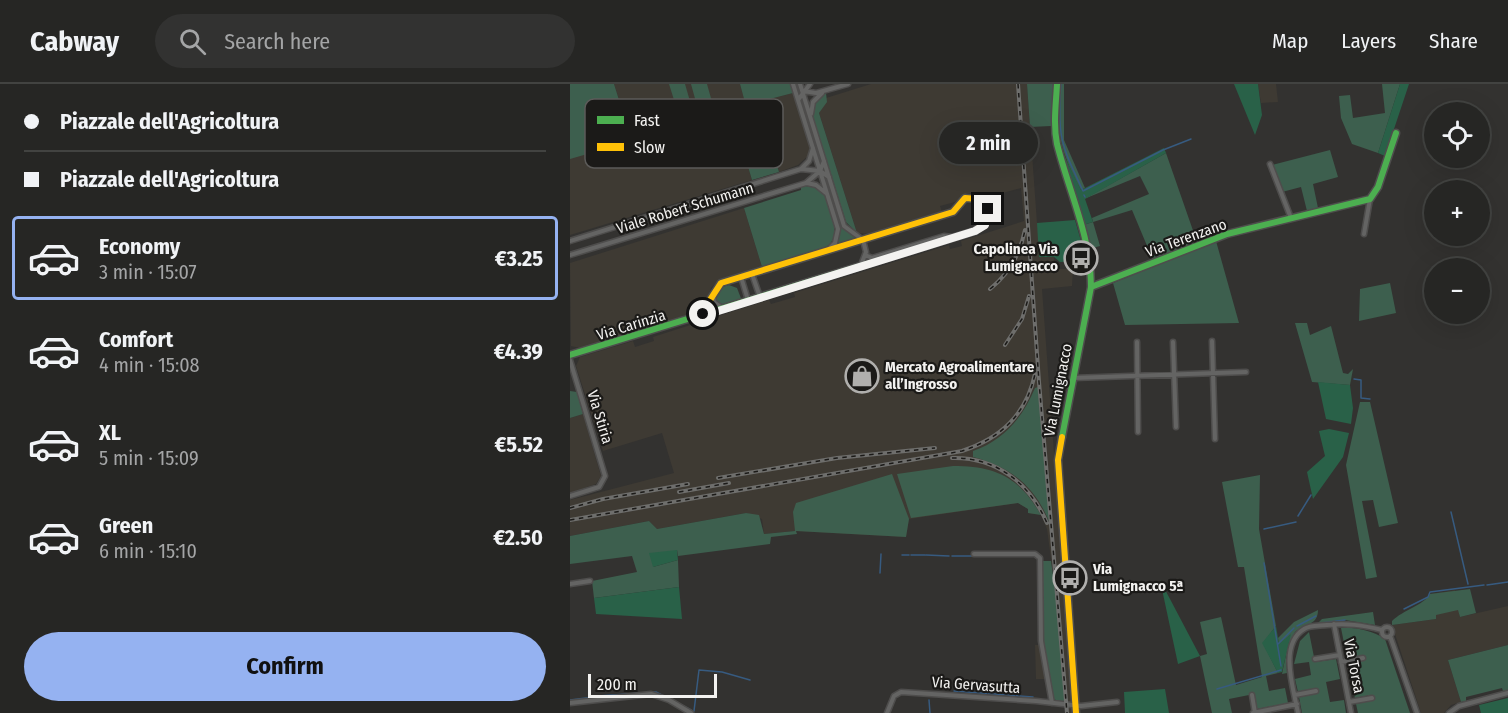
<!DOCTYPE html>
<meta charset="utf-8">
<style>
body{margin:0;font-family:"Fira Sans Condensed",sans-serif;background:#323231;color:#f1f3f6;height:100vh;display:flex;flex-direction:column;font-size:22px;white-space:nowrap}
*{box-sizing:border-box;margin:0}
p{font-size:20px;color:#a4a5a6}
.icon{flex:none;width:33px;height:33px;fill:none;stroke:currentColor;stroke-width:2;stroke-linecap:round;stroke-linejoin:round}
.map{position:relative;flex:1;overflow:hidden}
.sheet{display:flex;flex-direction:column;background:#262624;width:570px}
.sheet>*{flex:none}
.guide{display:grid;align-content:center;height:132px;padding:0 24px;background:#262624}
.controls{position:absolute;left:854px;top:18px;display:grid;gap:12px}
.controls a{display:grid;place-items:center;width:66px;height:66px;border-radius:50%;background:#262624;box-shadow:0 6px 24px #0002,0 0 0 2px #424341;font-size:30px}
.scale{position:absolute;left:18px;bottom:15px;width:129px;box-sizing:border-box;padding-left:6px;border:3px solid #f3f2f0;border-top:0;font-size:16px;line-height:21px;white-space:nowrap;color:#f3f2f0;-webkit-text-stroke:4px #1b1a18;paint-order:stroke}
.end{position:absolute;width:27px;height:27px;margin:-14px;border:8px solid #f3f2f0;background:#111;box-shadow:0 0 0 3px #111}
.from{border-radius:50%}
.bubble{position:absolute;height:42px;border-radius:21px;background:#262624;box-shadow:0 6px 24px #0002,0 0 0 2px #424341;font-size:20px;font-weight:700;line-height:42px;text-align:center}
.guide b{display:flex;align-items:center;gap:21px;height:57px;font-size:22px}
.guide b+b{border-top:2px solid #424341}
.guide i{width:15px;height:15px;background:#f1f3f6}
ul{padding:0;list-style:none}
li{display:flex;align-items:center;gap:18px;height:84px;margin:0 12px 9px;padding:0 12px;border:3px solid transparent;border-radius:6px}
li div{flex:1}
li b{display:block;font-size:22px}
li em{font-style:normal;font-weight:700}
li.on{border-color:#95b2f1}
li>.icon{width:54px;height:54px;stroke-width:1.5}
.cta{display:flex;gap:12px;margin-top:auto;padding:12px 24px}
.cta a{flex:1;height:69px;border-radius:36px;background:#95b2f1;color:#111;font-size:24px;font-weight:700;line-height:69px;text-align:center}
header{display:flex;align-items:center;gap:36px;box-sizing:border-box;height:84px;padding:0 30px;background:#262624;border-bottom:2px solid #424341}
header strong{font-size:28px}
nav{display:flex;gap:33px;margin-inline-start:auto;font-size:21px}
.search{width:420px;height:54px;background:#323231;display:flex;align-items:center;gap:15px;box-sizing:border-box;padding:0 21px;border-radius:33px;color:#a4a5a6;font-size:22px}
main{display:flex;flex:1;min-height:0}
.map>svg:first-child{display:block}
</style>
<header>
<strong>Cabway</strong>
<div class="search"><svg class="icon" aria-label="search" viewBox="0 0 24 24"><circle cx="10" cy="10" r="6"/><path d="M15 15l6 6"/></svg>Search here</div>
<nav><a>Map</a><a>Layers</a><a>Share</a></nav>
</header>
<main>
<section class="sheet">
<div class="guide">
<b><i class="from"></i>Piazzale dell'Agricoltura</b>
<b><i></i>Piazzale dell'Agricoltura</b>
</div>
<ul>
<li class="on"><svg class="icon" aria-label="car" viewBox="0 0 24 24"><path d="M5 17H2v-5l4-1 3-4h7l3 4 3 1v5h-3M9 17h6M6 11h13"/><circle cx="7" cy="17" r="2"/><circle cx="17" cy="17" r="2"/></svg><div><b>Economy</b><p>3 min · 15:07</p></div><em>€3.25</em></li>
<li><svg class="icon" aria-label="car" viewBox="0 0 24 24"><path d="M5 17H2v-5l4-1 3-4h7l3 4 3 1v5h-3M9 17h6M6 11h13"/><circle cx="7" cy="17" r="2"/><circle cx="17" cy="17" r="2"/></svg><div><b>Comfort</b><p>4 min · 15:08</p></div><em>€4.39</em></li>
<li><svg class="icon" aria-label="car" viewBox="0 0 24 24"><path d="M5 17H2v-5l4-1 3-4h7l3 4 3 1v5h-3M9 17h6M6 11h13"/><circle cx="7" cy="17" r="2"/><circle cx="17" cy="17" r="2"/></svg><div><b>XL</b><p>5 min · 15:09</p></div><em>€5.52</em></li>
<li><svg class="icon" aria-label="car" viewBox="0 0 24 24"><path d="M5 17H2v-5l4-1 3-4h7l3 4 3 1v5h-3M9 17h6M6 11h13"/><circle cx="7" cy="17" r="2"/><circle cx="17" cy="17" r="2"/></svg><div><b>Green</b><p>6 min · 15:10</p></div><em>€2.50</em></li>
</ul>
<div class="cta"><a>Confirm</a></div>
</section>
<div class="map">
<svg width="938" height="629" viewBox="0 0 938 629">
<rect width="100%" height="100%" fill="#333230"/>
<!-- built -->
<path fill="#3e3a33" d="M44,0H170L177,22L161,27L182,96L0,151V72H8L62,56Z
M301,0H457L467,139L489,138L492,173H484L485,185H503L502,202L472,205L503,629H495L489,534L477,445L471,431L458,429V425L448,419L339,435L336,453L225,447L194,450L192,435L176,429L87,445L79,437L0,452V416L104,389L92,349L33,367L6,282L10,273L63,257L65,263L84,257L83,253L199,216L201,220L225,213L224,209L379,161L380,165L392,162L391,157L454,137L451,104L415,114L407,109H397L385,118L370,122L372,128L300,150L287,149L249,29L256,14Z
M688,0H706L708,18L691,19Z
M223,9L240,64L238,72L228,81L209,88L188,18Z
M174,124L192,183L148,197L141,204L136,221L129,227L10,264L1,262L0,179Z
M13,330L31,392L26,400L0,409V334Z
M885,506L890,533L938,522V561L878,576L891,618L881,621L874,629H851L822,541L866,535L860,510Z
M465,561H470L477,595H466Z"/>
<!-- green -->
<path fill="#3d5f4e" d="M0,0H44L62,57L0,75Z
M99,0H115L124,31L110,35Z
M121,0H137L144,25L129,29Z
M170,0H220L223,9L188,18L209,88L182,96L161,26L176,22Z
M457,0H484L481,42L460,43Z
M489,0H494V56L515,104L511,106C488,62 487,49 489,0Z
M812,0H830L808,69L782,60L771,34L769,12L780,11L783,34L815,29Z
M256,9L257,18L249,29L287,149L276,138L243,33L245,20Z
M760,66L768,93L743,100L748,124L737,127L731,103L712,108L702,81Z
M596,69L627,158L583,176L562,126L523,138L530,162L519,165L513,141L523,138L522,134L579,110L570,92L514,115Z
M254,92L258,95L273,143L287,155L266,161L270,143Z
M231,102C237,102 243,102 249,105C261,114 271,150 259,161C247,172 208,178 192,183L174,124L231,106Z
M646,157L669,239L555,241L543,199Z
M820,199L826,229L789,237L790,205Z
M159,201L167,204L172,217L153,222L146,217L145,211L149,204Z
M725,239H737L740,251L761,242L773,289L778,290L783,285L780,301L742,298Z
M468,303L480,440C466,403 441,383 403,373V367C434,356 453,333 465,304Z
M0,307L7,308L13,330L0,334Z
M790,318H800L828,439L809,443L803,416L792,417L807,493L796,495L776,381Z
M383,382C426,382 449,393 471,431L458,429V425L448,419L341,434L327,390Z
M322,390L339,435L336,453L226,447L227,450L201,453L200,460L108,472L107,466L83,483L108,476L109,503L24,514L22,497L67,488L62,472L0,480V452L79,437L87,445L176,429L189,431L194,450L225,447L223,428L226,419Z
M690,391L689,445L706,542L693,559L708,589L696,592L699,607L715,604L718,619L687,625L684,610L659,615L662,629H642L630,572L637,570L630,538L651,533L666,601L692,593L674,483H668L652,398Z
M472,477H481L489,534L495,619L483,615L474,561Z
M900,505L906,529L890,533L888,526L866,531V535L822,541V537C833,526 854,521 860,510Z
M748,526C748,541 735,540 725,548L716,574L717,589L712,590L720,551L709,561L708,554L724,538Z
M803,528L805,541L775,536L748,539L752,535Z
M771,544C788,543 802,547 815,555L840,629H788L786,620L803,616L801,611L785,614L778,580L795,576L793,571L777,574Z
M739,548L745,578L766,575L770,595L756,598L760,618L774,616L776,629H732L729,613L747,609L746,605L728,608L725,595L741,591L739,578L724,580L730,557Z
M938,561V606L933,607L932,604L896,613V617L891,618L878,576Z"/>
<!-- forest -->
<path fill="#296148" d="M664,0H688L692,31L685,51Z
M830,0H839L815,72L808,69Z
M594,64L596,69L515,115L523,138L513,141L491,65L511,106Z
M505,136L513,164L508,166V177L490,178L484,173H469L467,139Z
M748,298L780,301L783,324L781,340L756,335Z
M759,345L779,349L773,373L743,415L737,388L755,372L749,347Z
M107,466L108,476L83,483L79,469Z
M590,496L630,572L608,580Z
M109,503L112,535L26,530L24,514Z
M706,542L709,560L721,550L712,588L708,589L692,559Z
M595,605L599,629H555L554,608Z
M938,614V629H911L909,621Z"/>
<g fill="none" stroke-linecap="round" stroke-linejoin="round">
<!-- stream -->
<path stroke="#375b80" stroke-width="1.5" d="M491,0C487,53 491,60 513,107L593,66L621,55
M514,111L515,113
M784,295L791,296V314L800,315
M881,428L898,500
M728,432L741,411
M694,445L726,438
M332,471H339
M341,471H355
M356,471L379,472
M382,472H453
M694,479L711,582
M310,489L311,470
M917,501L938,498
M834,525L858,513L860,508L914,501
M751,539L775,536
M727,542L746,532
M708,560L724,544
M647,605L711,586
M384,607L463,613
M28,612L86,608L121,626
M0,616L24,613
M359,616L360,629
M124,627L129,586L152,588L180,596"/>
<!-- street casing -->
<g stroke="#4e4d4c" stroke-width="7">
<path id="street" d="M223,0L268,145L265,159L259,165
M230,0L274,142L293,156L296,168L291,181
M233,7L246,9L278,0
M228,16L240,0
M241,30L243,18L252,9
M700,80L721,134
M231,85L239,77L243,64
M237,99L246,101L256,109
M794,150L800,115
M0,157L231,85L250,87L259,93
M0,171L236,99L250,87L254,77
M295,171L302,174L374,152L382,153
M182,190L190,213
M171,193L178,216
M143,212L144,218L152,224
M642,257L645,355
M567,258L568,348
M603,258L606,343
M0,276L35,392L29,403L0,412
M503,294L676,288
M404,470H465L470,474L471,557L482,619
M0,500L20,497
M764,540L781,629
M812 548a5 5 0 1 1 10 0a5 5 0 1 1-10 0Z
M820,552L847,629
M745,575L770,571
M771,578L793,574
M682,611L685,629
M725,611L746,607
M779,618L802,614
M0,619L81,610L99,616L121,629
M317,629L324,612L331,608L466,617L511,622L547,618
M683,629L727,620
M728,629C724,606 708,561 734,545C740,541 749,542 757,541C777,539 792,541 812,546
M879,629L889,622L938,609"/>
</g>
<!-- fast casing -->
<g stroke="#4e4d4c" stroke-width="9">
<path id="fast" d="M487,0C486,20 483,40 487,60C499,108 521,152 521,203L492,353
M521,203L657,150L800,115L808,103L826,49
M0,271L356,162"/>
</g>
<!-- slow casing -->
<g stroke="#4e4d4c" stroke-width="9">
<path id="slow" d="M129,233L151,199L383,128L395,114L409,115L418,125L417,137L405,147L356,162
M492,353L488,376L506,629"/>
</g>
<!-- street -->
<use href="#street" stroke="#646463" stroke-width="4"/>
<!-- fast -->
<use href="#fast" stroke="#4caf50" stroke-width="6"/>
<!-- slow -->
<use href="#slow" stroke="#ffc107" stroke-width="6"/>
<!-- rail casing -->
<g stroke="#6e6e6c" stroke-width="4">
<path id="rail" d="M448,0L469,298L497,629
M420,205C439,190 450,170 455,146
M435,261L452,235L459,212
M382,374C427,373 460,400 477,439
M148,394L267,374L365,364
M109,408L159,399
M0,424L33,415L118,400
M0,436L392,367C431,354 456,331 465,290"/>
</g>
<!-- rail -->
<use href="#rail" stroke="#1b1a18" stroke-width="1.5" stroke-dasharray="4.5" stroke-linecap="butt"/>
</g>
<g fill="none" stroke-linecap="round" stroke-linejoin="round">
<!-- route -->
<path stroke="#f3f2f0" stroke-width="8" d="M133,230L129,233L405,147L415,141L418,125"/>
</g>
<!-- icons -->
<defs>
<g id="bus-ring" transform="scale(1.725)"><circle r="9.5" fill="#1b1a18" stroke="#b0afad" stroke-width="1.5"/><path d="M-5-6H5V4H4V6H2V4H-2V6H-4V4H-5ZM-3.5-4V0h7V-4ZM-3.5 1.2v1.5H-2V1.2ZM2 1.2v1.5H3.5V1.2Z" fill="#b0afad"/></g>
<g id="shop-ring" transform="scale(1.725)"><circle r="9.5" fill="#1b1a18" stroke="#b0afad" stroke-width="1.5"/><path d="M-5-2.5h2.3a2.7 3.5 0 0 1 5.4 0H5L5.5 6h-11ZM-1.5-2.5h3a1.5 2.3 0 0 0-3 0Z" fill="#b0afad"/></g>
</defs>
<g fill-rule="evenodd">
<use href="#bus-ring" x="511" y="174"/>
<use href="#shop-ring" x="292" y="292"/>
<use href="#bus-ring" x="500" y="494"/>
</g>
<g text-anchor="middle" dominant-baseline="central" stroke-width="4.5" stroke-linejoin="round" paint-order="stroke">
<!-- street labels -->
<g font-size="15" fill="#f3f2f0" stroke="#1b1a18">
<text transform="translate(115 124) rotate(-17)">Viale Robert Schumann</text>
<text transform="translate(616 154) rotate(-20)">Via Terenzano</text>
<text transform="translate(61 241) rotate(-17)">Via Carinzia</text>
<text transform="translate(488 306) rotate(-79)">Via Lumignacco</text>
<text transform="translate(30 333) rotate(73)">Via Stiria</text>
<text transform="translate(784 582) rotate(79)">Via Torsa</text>
<text transform="translate(406 601) rotate(4)">Via Gervasutta</text>
</g>
<!-- poi labels -->
<g font-size="15" font-weight="bold" fill="#f3f2f0" stroke="#1b1a18" text-anchor="start">
<text x="488" y="165" text-anchor="end">Capolinea Via<tspan x="488" dy="17">Lumignacco</tspan></text>
<text x="315" y="283">Mercato Agroalimentare<tspan x="315" dy="17">all’Ingrosso</tspan></text>
<text x="523" y="485">Via<tspan x="523" dy="17">Lumignacco 5ª</tspan></text>
</g>
</g>
<!-- legend -->
<rect x="15" y="15" width="198" height="69" rx="9" fill="#1b1a18" stroke="#5c5b59" stroke-width="1.5"/>
<rect x="27" y="32" width="27" height="8" fill="#4caf50"/>
<rect x="27" y="59" width="27" height="8" fill="#ffc107"/>
<g font-size="16" fill="#f3f2f0">
<text x="64" y="42">Fast</text>
<text x="64" y="69">Slow</text>
</g>
</svg>
<div class="controls">
<a><svg class="icon" aria-label="locate" viewBox="0 0 24 24"><circle cx="12" cy="12" r="6"/><path d="M12 2v4M12 18v4M2 12h4M18 12h4"/></svg></a>
<a>+</a>
<a>−</a>
</div>
<div class="scale">200 m</div>
<i class="end from" style="left:133px;top:230px"></i>
<i class="end" style="left:418px;top:125px"></i>
<div class="bubble" style="left:369px;top:38px;width:99px">2 min</div>
</div>
</main>
